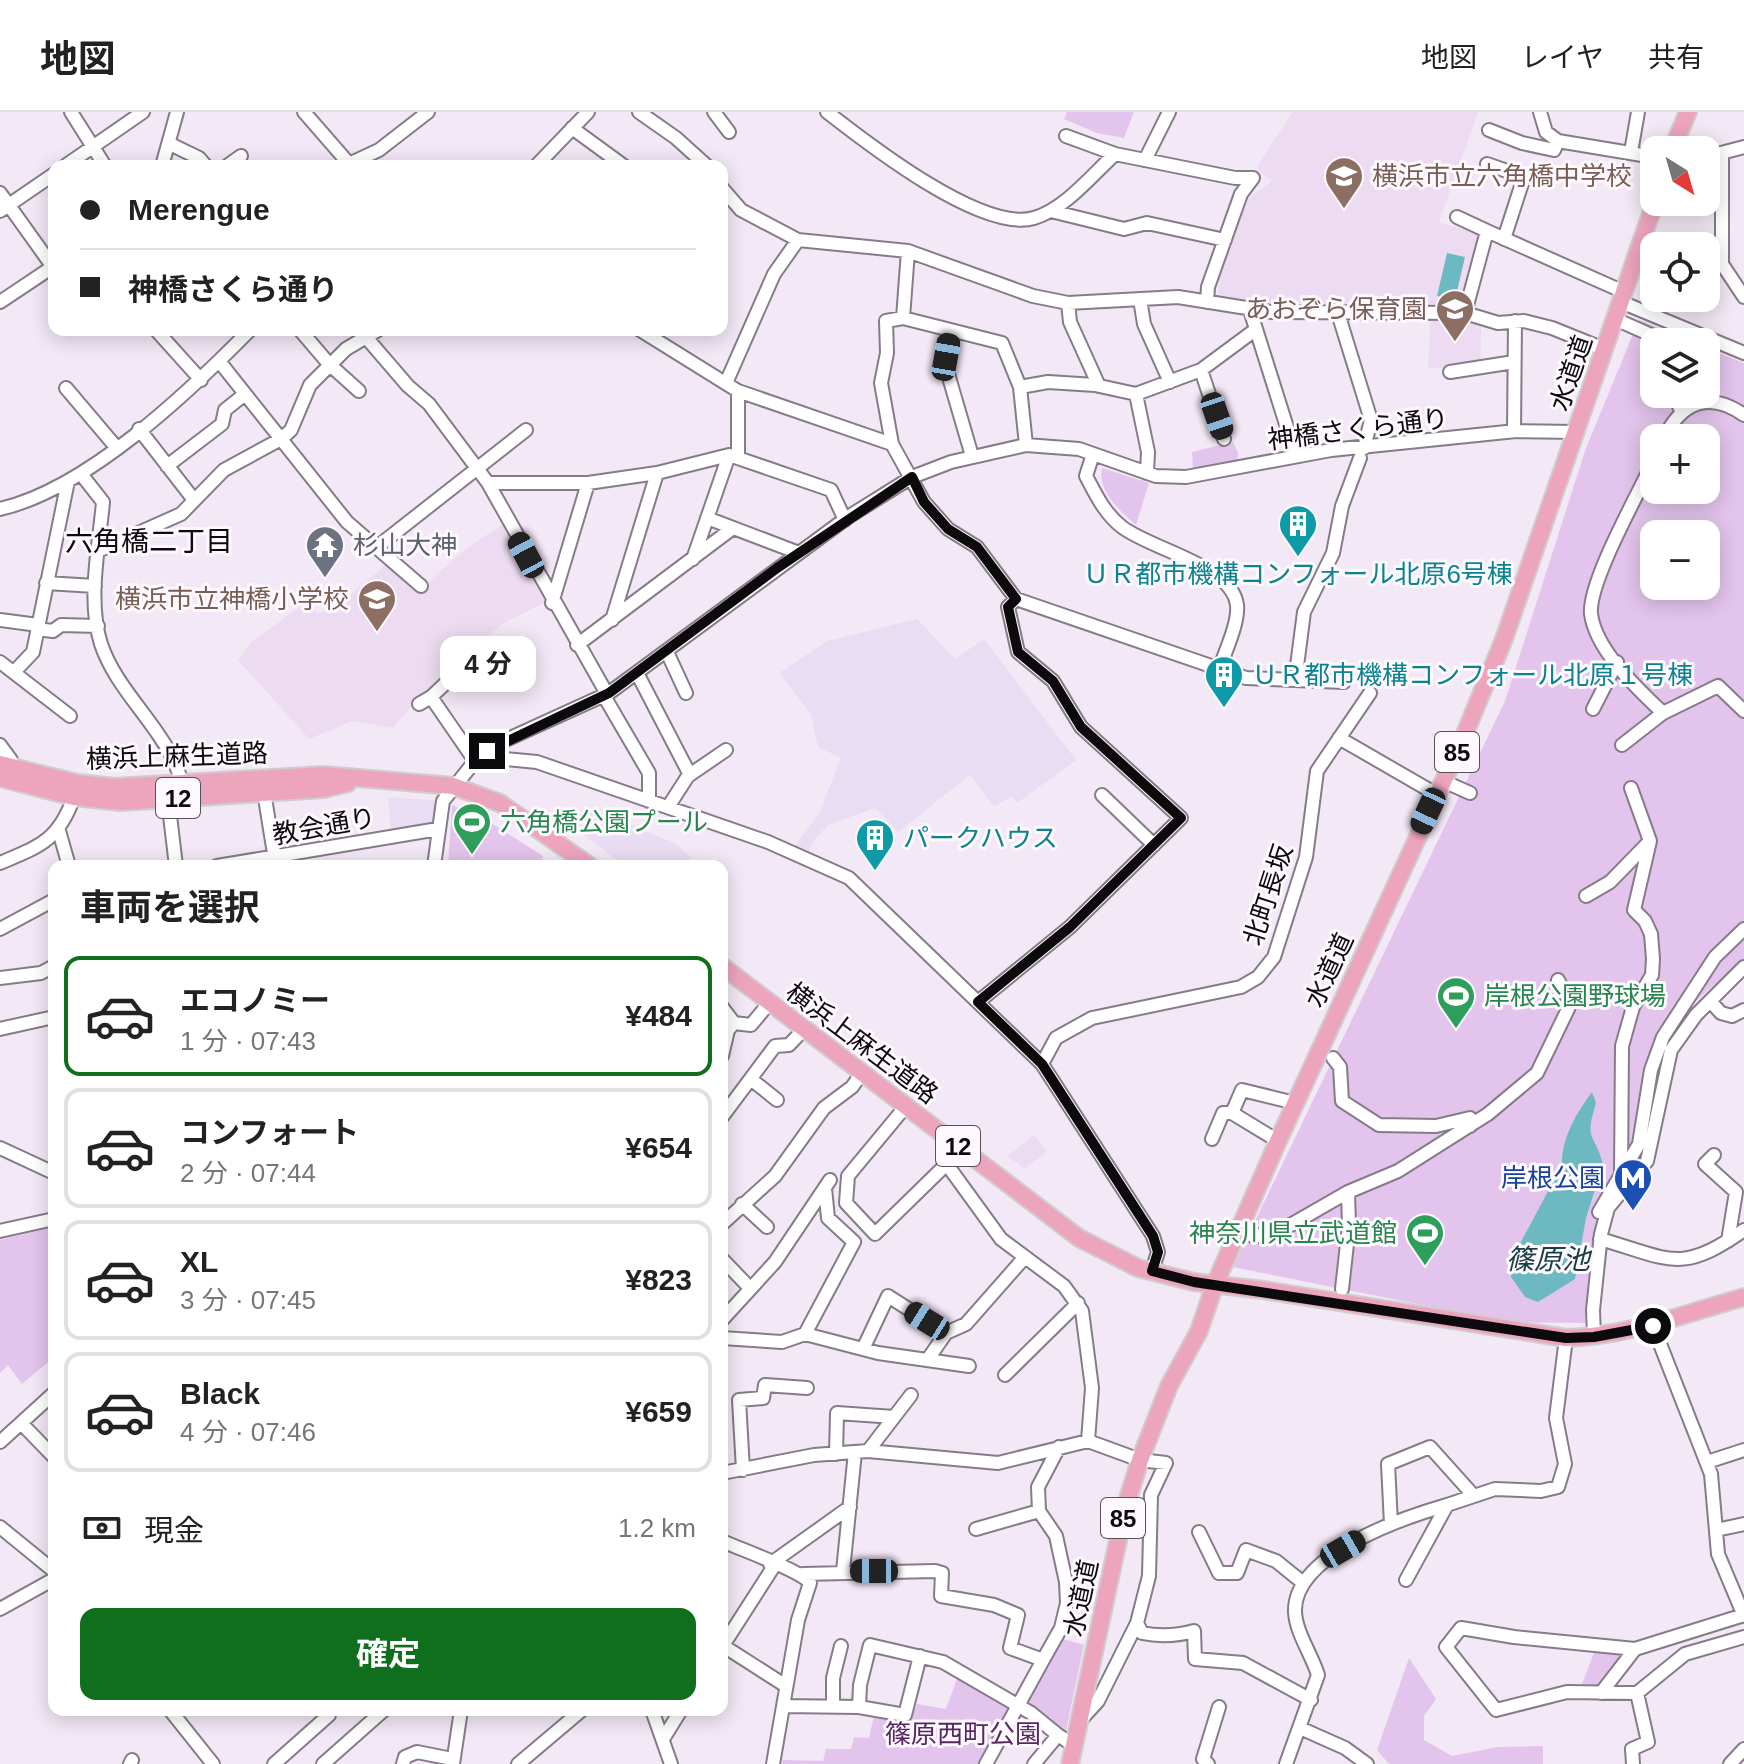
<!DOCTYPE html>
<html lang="ja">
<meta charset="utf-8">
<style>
body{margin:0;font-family:Helvetica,"Noto Sans JP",sans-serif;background:#f2f2f2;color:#222;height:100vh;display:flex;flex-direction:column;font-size:30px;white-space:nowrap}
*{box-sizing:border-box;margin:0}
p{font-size:26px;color:#767676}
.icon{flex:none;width:44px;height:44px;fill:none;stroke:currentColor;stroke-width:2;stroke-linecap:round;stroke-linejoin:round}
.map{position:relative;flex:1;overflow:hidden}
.details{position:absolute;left:48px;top:748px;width:680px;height:856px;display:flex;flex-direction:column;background:#fff;border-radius:16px;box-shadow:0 4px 20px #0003}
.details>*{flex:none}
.top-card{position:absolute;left:48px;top:48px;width:680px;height:176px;border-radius:16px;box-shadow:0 4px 20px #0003;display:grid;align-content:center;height:176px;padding:0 32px;background:#fff}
.needle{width:52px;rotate:143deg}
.buttons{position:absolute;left:1640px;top:24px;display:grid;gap:16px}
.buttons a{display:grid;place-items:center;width:80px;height:80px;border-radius:16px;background:#fff;box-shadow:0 4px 20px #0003;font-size:40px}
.end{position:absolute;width:36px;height:36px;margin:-18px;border:10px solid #0d0a0e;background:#fff;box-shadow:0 0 0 4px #fff}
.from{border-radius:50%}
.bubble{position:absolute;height:56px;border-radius:16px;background:#fff;box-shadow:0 4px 20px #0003;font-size:26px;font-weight:700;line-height:56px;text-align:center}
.car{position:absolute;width:24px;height:48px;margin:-24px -12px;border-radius:10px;box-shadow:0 0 6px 2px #0007;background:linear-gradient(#222 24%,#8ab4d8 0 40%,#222 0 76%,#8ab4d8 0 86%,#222 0)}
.top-card b{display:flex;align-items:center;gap:28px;height:76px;font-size:30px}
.top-card b+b{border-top:2px solid #e0e0e0}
.top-card i{width:20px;height:20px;background:#222}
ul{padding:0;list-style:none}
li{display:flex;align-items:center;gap:24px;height:120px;margin:0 16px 12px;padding:0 16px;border:4px solid #e0e0e0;border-radius:16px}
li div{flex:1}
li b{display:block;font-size:30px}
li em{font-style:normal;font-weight:700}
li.current{border-color:#0f6f1d}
li>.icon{width:72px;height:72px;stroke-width:1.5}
h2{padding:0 32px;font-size:36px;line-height:96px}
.pay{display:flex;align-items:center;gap:20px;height:88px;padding:0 32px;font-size:30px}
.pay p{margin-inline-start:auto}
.button{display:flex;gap:16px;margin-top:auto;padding:16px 32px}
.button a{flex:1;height:92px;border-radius:16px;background:#0f6f1d;color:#fff;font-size:32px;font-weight:700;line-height:92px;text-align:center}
header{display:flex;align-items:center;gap:48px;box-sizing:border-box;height:112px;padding:0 40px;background:#fff;border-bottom:2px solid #e0e0e0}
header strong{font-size:38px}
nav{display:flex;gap:44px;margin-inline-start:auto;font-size:28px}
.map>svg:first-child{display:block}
</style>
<header>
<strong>地図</strong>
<nav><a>地図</a><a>レイヤ</a><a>共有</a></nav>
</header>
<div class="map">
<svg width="1744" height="1652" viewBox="0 0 1744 1652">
<rect width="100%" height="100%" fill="#f3e8f6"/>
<!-- commercial -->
<path fill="#e8ddf2" d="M917,507L955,547L984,527L1076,648L1017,691L1012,684L994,695L970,663L898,720L875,696L828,713L814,728L809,739L794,735L819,702L841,646L818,635L811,602L779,561L827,529Z
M388,685L437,689L434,715L391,721Z
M588,695L676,732L690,745L683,754H625L573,715Z"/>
<!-- built -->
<path fill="#eddcf1" d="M1293,0H1478L1439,110L1483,123L1462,196L1254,194L1217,185L1221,158L1249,86L1272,69L1256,56Z
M1430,208L1481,210V252L1428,257Z
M503,412L546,490L502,512L478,532L470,545L454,560L416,589L393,616L352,609L309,627L238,548L251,530L307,490L318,502L338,493L388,451L419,478L467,436Z
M1034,1023L1047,1039L1025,1057L1007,1044Z"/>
<!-- green -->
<path fill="#e3c4ec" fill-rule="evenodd" d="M1067,0H1134L1124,26L1097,21L1064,7Z
M1639,208L1692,230H1654V282H1706V236L1744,251V847L1689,895L1665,928L1644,1041L1598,1117L1585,1211L1507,1210L1233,1155L1505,589L1586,336ZM1654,326H1706V378H1654ZM1654,422H1706V474H1654Z
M1233,330L1238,341L1237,351L1193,358L1192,340Z
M1102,356L1149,371L1136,413C1120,399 1097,379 1102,356Z
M452,693L488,709L543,744L541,754H448Z
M54,1115V1245L22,1272L8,1253L0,1261V1128Z
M1059,1526L1084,1533L1065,1623L1023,1592Z
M1595,1538L1625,1541L1600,1574L1581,1575Z
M1409,1546L1436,1587L1424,1604V1628L1452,1644L1498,1635L1543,1634V1652H1389L1377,1638Z
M958,1564L1012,1595L979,1652H782L783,1648L823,1649L826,1637H851L854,1625L869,1626L874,1604L911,1609L917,1592L946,1597Z"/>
<!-- water -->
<path fill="#6cb9c2" d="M1447,141L1465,145L1455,188L1437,184Z
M1592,980L1596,991C1584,1030 1594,1019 1603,1052L1586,1106L1575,1167L1538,1190L1525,1185L1511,1165L1515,1141L1562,1053C1561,1027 1577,1000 1592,980Z"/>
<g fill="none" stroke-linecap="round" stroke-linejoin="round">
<!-- minor casing -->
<g stroke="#867b88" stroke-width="16">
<path id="minor" d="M71,0L105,54
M304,0L351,54
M639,0L676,26L707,54
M714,0L729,20
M827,0C868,32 982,121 1034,106C1065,97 1092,63 1115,42L1235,66H1253
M1540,0L1546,20L1558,29L1654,45
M572,16L624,54
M1489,18L1522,31L1554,38L1558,29
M1066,24L1115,42
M170,32L199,46L206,54
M1631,40L1638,0
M1722,41V152L1744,185
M1706,45L1744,35
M1145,48L1169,0
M349,52L379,38L428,0
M1487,52L1524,65L1504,127
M65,54L143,0
M162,54L177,0
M227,54L241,44
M536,54L588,0
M722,76L741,98L798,128L908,139L1033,184L1068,191L1178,185L1272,200L1465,201L1498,211L1524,209L1552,216L1604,237
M0,81L53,155
M0,99L54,62
M1051,99L1124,117L1147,111L1225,128
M1457,105L1487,119
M1140,187L1144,212L1170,270
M0,190L54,154
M1207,190L1208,175L1241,82L1253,66
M1621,190L1744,241
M1068,191L1070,210L1099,274
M1250,198L1296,344
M1337,198L1371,308L1364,336
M1465,201L1487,119L1624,180
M903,206L908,139
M1615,207L1667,230
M156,218L201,268
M300,218L329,252L359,279
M640,218L738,279L892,332L924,390L948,417L977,435L1016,487L1246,566L1344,570
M951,219L946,255L972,344
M365,224L408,274L429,292L488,371L607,582
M219,249L347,410L421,474
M1201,258L1224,327
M1450,260L1514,250
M726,271L774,162L798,128
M1020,275L1048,270L1095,273L1136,282L1201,258L1255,218
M66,276L116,335
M1136,282L1148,340L1147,361
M1674,282L1681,299
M139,317L194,388
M1514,319L1515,209
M1664,326C1682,289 1710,279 1744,303
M892,332L881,271L887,241L886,209L903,206L1002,231L1020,275L1026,333
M1093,342L1086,364C1096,383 1105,402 1122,415C1152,438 1232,453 1237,493C1239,512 1224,541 1219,559
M738,346V279
M1654,348C1639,381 1588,470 1591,502C1596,539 1638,577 1663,601L1718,574L1744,599
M167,354L222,312L225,298L245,282
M81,362L103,390C99,435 87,488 101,532C118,583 168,618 182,671
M488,371H588L657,361L729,343L831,378L845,408
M0,397C87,377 188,281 250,218
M707,406L799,441
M377,435L526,318
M98,439L181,402L224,358L281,327L291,318L310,273L346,237L378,218
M693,447L729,343
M46,471L95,474
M552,491L588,371
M0,508L38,513
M612,508L657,361
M37,517L53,519L61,513L98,514
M577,533L733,416
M667,540L686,581
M0,550L70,604
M15,559L33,540L68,369
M637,561L690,663
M1303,568L1297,554L1304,500L1333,441L1342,394L1360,346
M604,584L649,661V689
M431,585L475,649L497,632L609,581L848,405L912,365L951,350L1026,333L1079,337L1156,364L1186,365L1331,338L1516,319L1576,320
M419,592L431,585L468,550
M1593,597L1617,550
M1339,626L1436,682
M0,633L11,648L9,661
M1622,633L1663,601
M1443,669L1470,681
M264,680L276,754
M1102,683L1154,733
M168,687L176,754
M668,695L688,664L726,638
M59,719L69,754
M0,751C40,734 58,729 74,685
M217,754L438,717
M434,754L443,689L475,649L494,646L537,650L768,730L849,766L1042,952L1153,1124L1158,1140L1152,1159
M1586,784L1610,770L1648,731
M0,817L54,788
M0,866L41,861L54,854
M1710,889L1721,901L1732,904L1744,898
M978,890L1070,815L1181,706L1081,615L1053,569L1018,540L1008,495L1016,487
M722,895L734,911L751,913L770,890
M0,917L54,905
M722,944L728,918L734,911
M1333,946L1340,955L1342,989L1379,1013L1436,1014L1470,1006V1014
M1042,952L1056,926L1092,906L1241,875L1258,865L1274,845L1306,745L1317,659L1370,581
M752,968L777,988
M906,994L848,1064L846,1091L875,1122L962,1037
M1232,1001L1242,978L1295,991
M722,1005L775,934L789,933L804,917
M1212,1027L1223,1001H1232L1278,1029
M0,1036L54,1061
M1714,1043L1705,1052L1736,1080L1728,1129
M948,1054L1001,1127L1064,1174L1082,1199L1092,1276L1088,1329
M1621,1063L1622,934L1633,895L1652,863L1653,847L1651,822L1645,809L1634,798L1650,729L1631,676
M742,1092L767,1115
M1599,1100L1639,1032L1651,958L1663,925L1715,845L1744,817
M722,1112L775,1064L824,996L852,975L862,961
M0,1119L54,1107
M1254,1125L1287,1115L1348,1080L1398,1059L1488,1002L1537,961L1568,897L1570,891L1558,868
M1600,1127C1670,1147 1680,1163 1744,1118
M722,1147L749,1175
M1342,1177L1349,1114L1348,1080
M722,1208L775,1150L830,1068
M1653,1214L1711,1362L1718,1442L1744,1504
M946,1221L966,1212L1025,1145
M805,1222L854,1130L828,1106L825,1076
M1594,1225L1593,1198L1601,1122L1608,1096L1647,1049L1671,938L1696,903L1744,855
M722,1226L782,1230L805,1222L878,1241L969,1254
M863,1237L888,1184L946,1221L928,1247
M1005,1263L1078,1191
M21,1311L54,1345
M0,1330L54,1281
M868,1339L911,1283
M836,1342L837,1301L894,1305
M1707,1350L1744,1338
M743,1358L739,1288L763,1286L765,1273L807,1276
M722,1361L814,1343L868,1339L998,1351L1088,1329L1140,1348L1166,1351L1151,1383L1149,1464L1137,1511L1142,1521C1161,1525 1176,1524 1194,1519L1195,1547L1243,1551L1311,1588
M1391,1412L1388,1352L1430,1335L1474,1384
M0,1415L54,1459
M976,1417L1039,1399
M1716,1418L1744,1412
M1199,1420L1219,1461H1237L1246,1438L1276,1449L1302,1470
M722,1429C742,1438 800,1458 810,1471L798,1508L773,1652
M770,1452L850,1395
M843,1459L855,1340
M803,1462L935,1459L942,1461L941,1484L994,1493L1018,1503L1010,1536L1043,1548L986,1652
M1406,1468L1447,1393L1495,1377L1541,1379L1558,1375L1565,1352L1556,1306L1566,1226
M0,1497L54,1467
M722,1533L786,1574
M722,1535L774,1454
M1043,1548L1061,1516L1067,1491L1066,1470L1056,1424L1039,1399L1038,1375L1059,1335
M1601,1581L1635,1537
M1637,1581L1567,1580L1496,1598L1446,1535L1461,1516L1514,1525L1635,1537L1744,1503
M783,1594L859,1595L905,1603L920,1544
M833,1594V1566L841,1534
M859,1595L860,1573L870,1533L943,1550L1031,1601L1058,1623
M170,1598L213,1652
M652,1598L671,1652
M1078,1611L1098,1589L1137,1511
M1300,1616L1345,1636L1367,1652
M663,1627L681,1598
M130,1652L132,1648
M274,1652L329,1603L325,1598
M323,1652L384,1598
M403,1652L405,1645L417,1640L452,1647
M453,1652L461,1598
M518,1652L582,1598
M1034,1652L1058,1623L1073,1633
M1208,1652L1203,1647L1219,1595
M1286,1652L1318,1563C1312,1543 1296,1521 1295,1500C1293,1443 1402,1406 1447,1393
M1633,1652L1632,1637L1648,1630L1637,1581L1685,1542L1744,1525
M1730,1652L1744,1637"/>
</g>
<!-- major casing -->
<g stroke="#cfcecf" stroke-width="20">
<path id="major" d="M1672,38L1688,0
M0,652L77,671L115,675L323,663L453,674L500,691L590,754
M0,666L74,685L121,690L324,677L348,671
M722,854L1079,1126L1138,1156L1194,1170L1263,1178L1566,1226C1629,1224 1684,1202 1744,1185
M1070,1652L1125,1396L1140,1348L1169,1274L1199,1219L1215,1172L1278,1029L1461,631L1504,527L1655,90"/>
</g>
<!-- minor -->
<use href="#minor" stroke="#fff" stroke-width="12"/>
<!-- major -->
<use href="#major" stroke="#eda5be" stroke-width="16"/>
</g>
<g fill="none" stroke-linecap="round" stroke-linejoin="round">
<!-- route -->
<path stroke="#0d0a0e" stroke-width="10" d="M487,639L609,581L777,456L912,365L924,390L948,417L977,435L1016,487L1008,495L1018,540L1053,569L1081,615L1181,706L1070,815L978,890L1042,952L1153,1124L1158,1140L1152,1159L1194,1170L1566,1226L1594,1225L1653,1214"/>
</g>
<!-- icons -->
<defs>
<g id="school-pin" transform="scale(2)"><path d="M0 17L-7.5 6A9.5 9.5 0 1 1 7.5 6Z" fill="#8d6e63" stroke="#fcf8fd"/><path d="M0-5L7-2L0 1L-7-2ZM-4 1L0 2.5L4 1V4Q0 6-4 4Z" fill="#fff"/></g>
<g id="building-pin" transform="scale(2)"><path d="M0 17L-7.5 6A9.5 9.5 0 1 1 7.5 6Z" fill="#0f9aa8" stroke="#fcf8fd"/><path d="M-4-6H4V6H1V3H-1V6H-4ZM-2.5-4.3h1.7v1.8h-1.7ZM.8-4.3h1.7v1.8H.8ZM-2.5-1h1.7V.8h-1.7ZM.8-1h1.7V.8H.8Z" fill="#fff"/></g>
<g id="temple-pin" transform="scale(2)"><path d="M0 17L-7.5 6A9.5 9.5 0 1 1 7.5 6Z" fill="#6b7280" stroke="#fcf8fd"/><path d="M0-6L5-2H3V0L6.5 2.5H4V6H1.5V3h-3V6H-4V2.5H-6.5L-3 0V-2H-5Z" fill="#fff"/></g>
<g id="stadium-pin" transform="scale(2)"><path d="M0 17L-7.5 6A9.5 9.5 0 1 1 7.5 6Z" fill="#2e9e5b" stroke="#fcf8fd"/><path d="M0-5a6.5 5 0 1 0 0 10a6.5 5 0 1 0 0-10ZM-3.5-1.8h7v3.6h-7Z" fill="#fff"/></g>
<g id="metro-pin" transform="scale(2)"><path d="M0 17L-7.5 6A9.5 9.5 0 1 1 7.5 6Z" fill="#1a4fb4" stroke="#fcf8fd"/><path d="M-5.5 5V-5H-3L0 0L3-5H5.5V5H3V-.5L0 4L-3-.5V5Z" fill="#fff"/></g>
</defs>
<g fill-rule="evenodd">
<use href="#school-pin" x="1344" y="64"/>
<use href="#school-pin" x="1455" y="197"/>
<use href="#building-pin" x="1298" y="412"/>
<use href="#temple-pin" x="325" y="433"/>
<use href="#school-pin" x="377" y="487"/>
<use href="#building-pin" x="1224" y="563"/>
<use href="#stadium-pin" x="472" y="710"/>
<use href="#building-pin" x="875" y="726"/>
<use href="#stadium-pin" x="1456" y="884"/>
<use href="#metro-pin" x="1633" y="1066"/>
<use href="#stadium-pin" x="1425" y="1121"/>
</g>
<g text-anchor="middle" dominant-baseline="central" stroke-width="6" stroke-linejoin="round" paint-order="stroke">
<!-- shield labels -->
<g fill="#fcf8fd" stroke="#555156" stroke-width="2">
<rect x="1435" y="620" width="44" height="40" rx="6"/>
<rect x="156" y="666" width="44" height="40" rx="6"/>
<rect x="936" y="1014" width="44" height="40" rx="6"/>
<rect x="1101" y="1386" width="44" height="40" rx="6"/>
</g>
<g font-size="24" font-weight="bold" fill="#0d0a0e">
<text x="1457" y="640">85</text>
<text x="178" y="686">12</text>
<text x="958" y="1034">12</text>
<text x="1123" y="1406">85</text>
</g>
<!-- education labels -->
<g font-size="26" fill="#785e54" stroke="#fcf8fd" text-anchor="end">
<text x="1372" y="64" text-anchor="start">横浜市立六角橋中学校</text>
<text x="1427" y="197">あおぞら保育園</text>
<text x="349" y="487">横浜市立神橋小学校</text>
</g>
<!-- street labels -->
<g font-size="26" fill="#0d0a0e" stroke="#fcf8fd">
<text transform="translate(1571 261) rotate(-71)">水道道</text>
<text transform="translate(1358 317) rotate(-7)">神橋さくら通り</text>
<text transform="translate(177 644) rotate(-2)">横浜上麻生道路</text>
<text transform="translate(324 714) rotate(-10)">教会通り</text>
<text transform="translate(1268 783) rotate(-72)">北町長坂</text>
<text transform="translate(1329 858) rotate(-65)">水道道</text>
<text transform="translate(862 931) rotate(37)">横浜上麻生道路</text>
<text transform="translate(1081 1486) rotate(-78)">水道道</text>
</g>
<!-- worship labels -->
<g font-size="26" fill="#5b616d" stroke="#fcf8fd" text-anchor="start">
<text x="353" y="433">杉山大神</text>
</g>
<!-- culture labels -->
<g font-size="26" fill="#0d838f" stroke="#fcf8fd" text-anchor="start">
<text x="1298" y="462" text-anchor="middle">ＵＲ都市機構コンフォール北原6号棟</text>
<text x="1252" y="563">ＵＲ都市機構コンフォール北原１号棟</text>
<text x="903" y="726">パークハウス</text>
</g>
<!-- leisure labels -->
<g font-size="26" fill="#27864d" stroke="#fcf8fd" text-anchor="start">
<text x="500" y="710">六角橋公園プール</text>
<text x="1484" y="884">岸根公園野球場</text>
<text x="1397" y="1121" text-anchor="end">神奈川県立武道館</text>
</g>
<!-- transit labels -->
<g font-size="26" fill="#164399" stroke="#fcf8fd" text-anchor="end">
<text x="1605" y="1066">岸根公園</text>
</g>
<!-- park labels -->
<g font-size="26" fill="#552761" stroke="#fcf8fd">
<text x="963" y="1622">篠原西町公園</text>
</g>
<!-- neighbourhood labels -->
<g font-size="28" fill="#0d0a0e" stroke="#fcf8fd">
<text x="149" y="429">六角橋二丁目</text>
</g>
<!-- water labels -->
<g font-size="28" font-style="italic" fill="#183e42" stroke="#fcf8fd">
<text x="1548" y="1147">篠原池</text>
</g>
</g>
</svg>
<div class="buttons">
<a><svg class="needle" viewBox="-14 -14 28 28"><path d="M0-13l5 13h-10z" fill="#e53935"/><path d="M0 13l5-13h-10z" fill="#767676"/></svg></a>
<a><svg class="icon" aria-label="locate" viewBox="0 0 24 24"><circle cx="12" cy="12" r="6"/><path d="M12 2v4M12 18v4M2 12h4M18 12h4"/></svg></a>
<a><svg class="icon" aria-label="layers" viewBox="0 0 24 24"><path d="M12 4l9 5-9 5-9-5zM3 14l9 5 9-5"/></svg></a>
<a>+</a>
<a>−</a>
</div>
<i class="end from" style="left:1653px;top:1214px"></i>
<i class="end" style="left:487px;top:639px"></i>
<div class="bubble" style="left:440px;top:524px;width:96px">4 分</div>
<i class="car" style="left:946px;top:245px;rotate:10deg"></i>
<i class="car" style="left:1217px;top:304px;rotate:161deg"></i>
<i class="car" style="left:526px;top:443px;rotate:332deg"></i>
<i class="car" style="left:1428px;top:699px;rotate:205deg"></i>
<i class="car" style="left:927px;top:1209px;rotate:302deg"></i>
<i class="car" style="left:1343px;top:1437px;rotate:60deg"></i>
<i class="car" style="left:874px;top:1459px;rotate:270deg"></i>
<div class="top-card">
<b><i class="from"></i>Merengue</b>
<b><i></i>神橋さくら通り</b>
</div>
<section class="details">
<h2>車両を選択</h2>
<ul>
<li class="current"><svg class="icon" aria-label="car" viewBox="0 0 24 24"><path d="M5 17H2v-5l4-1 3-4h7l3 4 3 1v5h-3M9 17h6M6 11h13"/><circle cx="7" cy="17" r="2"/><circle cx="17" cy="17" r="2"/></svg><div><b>エコノミー</b><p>1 分 · 07:43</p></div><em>¥484</em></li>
<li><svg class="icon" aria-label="car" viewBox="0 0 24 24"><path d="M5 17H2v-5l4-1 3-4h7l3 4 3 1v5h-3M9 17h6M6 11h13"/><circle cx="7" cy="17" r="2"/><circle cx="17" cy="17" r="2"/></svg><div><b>コンフォート</b><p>2 分 · 07:44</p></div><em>¥654</em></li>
<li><svg class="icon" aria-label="car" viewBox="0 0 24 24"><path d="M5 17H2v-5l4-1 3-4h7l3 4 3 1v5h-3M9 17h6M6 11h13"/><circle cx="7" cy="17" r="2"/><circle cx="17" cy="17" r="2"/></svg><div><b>XL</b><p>3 分 · 07:45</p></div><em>¥823</em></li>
<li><svg class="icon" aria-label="car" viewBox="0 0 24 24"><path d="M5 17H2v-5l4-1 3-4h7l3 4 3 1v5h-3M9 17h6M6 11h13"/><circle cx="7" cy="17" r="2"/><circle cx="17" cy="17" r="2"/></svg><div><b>Black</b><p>4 分 · 07:46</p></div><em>¥659</em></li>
</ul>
<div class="pay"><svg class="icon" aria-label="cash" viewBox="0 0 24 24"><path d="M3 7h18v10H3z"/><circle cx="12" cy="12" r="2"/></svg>現金<p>1.2 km</p></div>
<div class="button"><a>確定</a></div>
</section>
</div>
